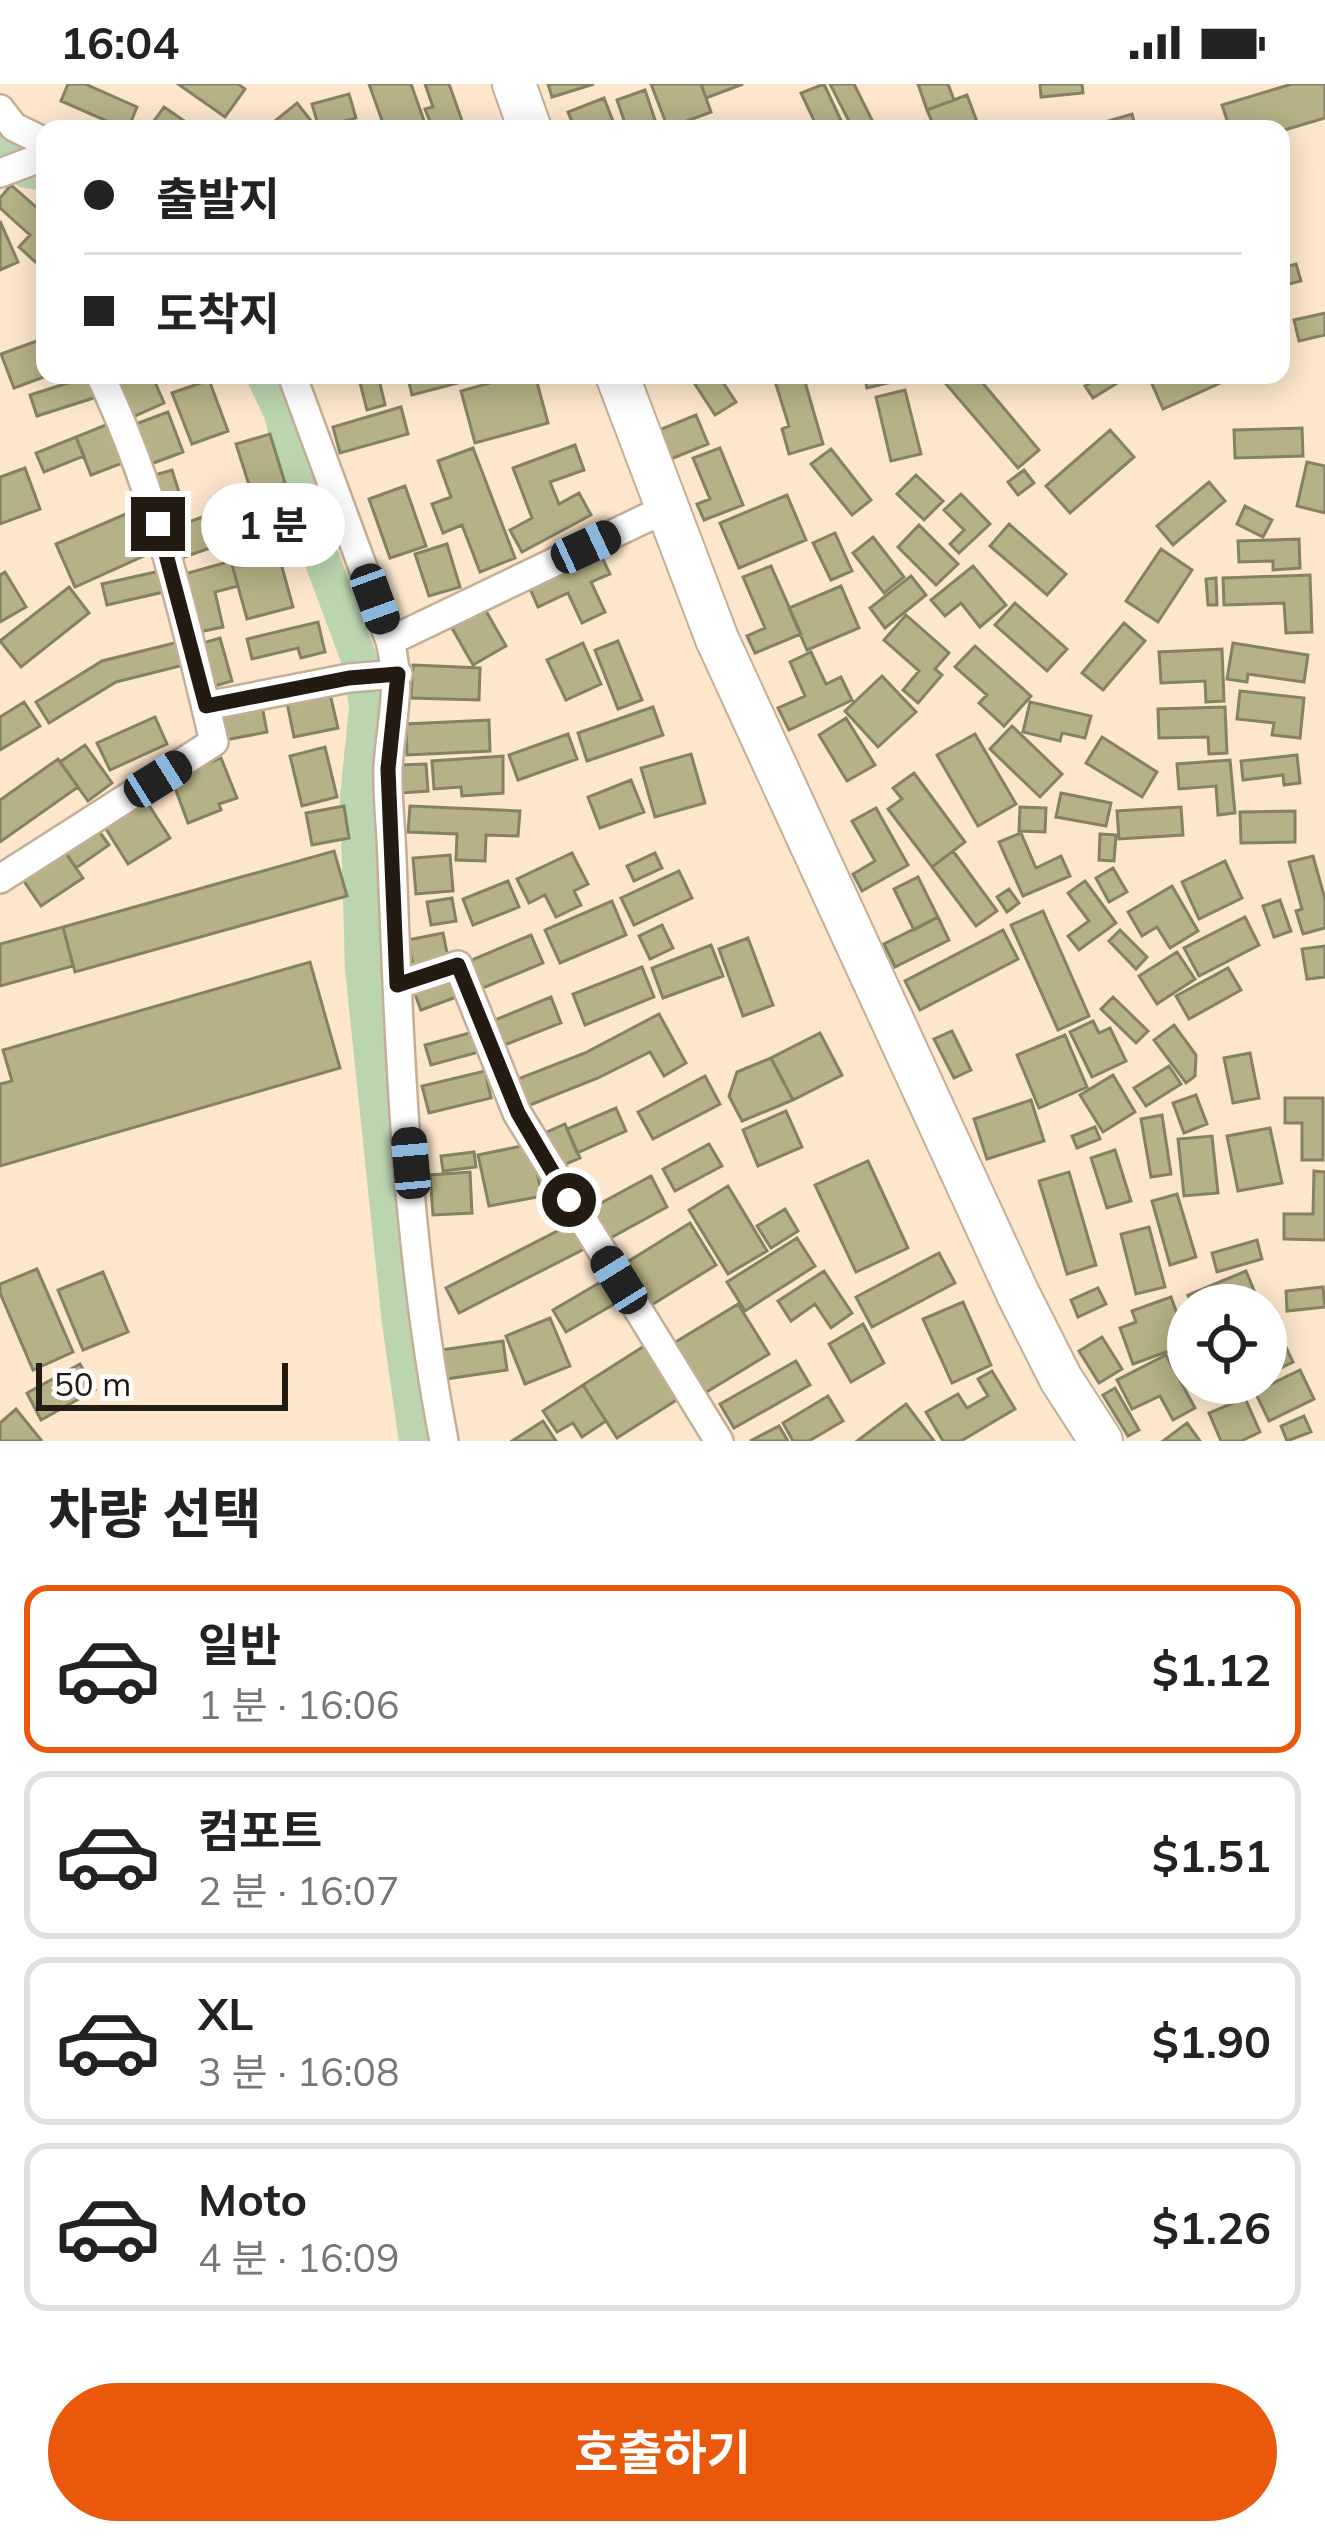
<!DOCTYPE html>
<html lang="ko">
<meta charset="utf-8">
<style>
body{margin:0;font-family:Mulish,"Noto Sans KR",sans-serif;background:#f6f6f6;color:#222;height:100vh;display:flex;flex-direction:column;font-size:45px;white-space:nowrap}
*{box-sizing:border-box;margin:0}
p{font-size:39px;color:#767676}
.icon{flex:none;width:66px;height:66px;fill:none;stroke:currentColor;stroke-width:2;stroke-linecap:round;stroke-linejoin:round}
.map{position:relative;height:1357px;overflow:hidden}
.sheet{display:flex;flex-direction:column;background:#fff;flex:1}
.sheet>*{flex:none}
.top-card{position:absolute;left:36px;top:36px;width:1254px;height:264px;border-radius:24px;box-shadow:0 6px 30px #0003;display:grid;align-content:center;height:264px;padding:0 48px;background:#fff}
.controls{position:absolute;left:1167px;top:1200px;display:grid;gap:24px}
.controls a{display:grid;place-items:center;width:120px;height:120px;border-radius:50%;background:#fff;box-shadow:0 6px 30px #0003;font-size:60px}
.scale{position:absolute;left:36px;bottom:30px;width:252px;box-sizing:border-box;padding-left:12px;border:6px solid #231b11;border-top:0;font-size:33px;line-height:42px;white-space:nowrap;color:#231b11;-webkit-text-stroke:9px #fff;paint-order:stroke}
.end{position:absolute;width:54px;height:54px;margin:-27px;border:15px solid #231b11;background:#fff;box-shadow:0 0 0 6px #fff}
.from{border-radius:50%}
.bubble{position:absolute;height:84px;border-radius:42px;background:#fff;box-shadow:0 6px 30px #0003;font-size:39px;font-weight:700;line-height:84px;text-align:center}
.car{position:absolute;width:36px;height:72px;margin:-36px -18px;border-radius:15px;box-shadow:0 0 9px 3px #0007;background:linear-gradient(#222 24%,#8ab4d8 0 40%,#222 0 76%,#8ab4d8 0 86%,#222 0)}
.top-card b{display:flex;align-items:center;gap:42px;height:114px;font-size:45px}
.top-card b+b{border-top:3px solid #e0e0e0}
.top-card i{width:30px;height:30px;background:#222}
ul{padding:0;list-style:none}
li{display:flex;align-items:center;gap:36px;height:168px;margin:0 24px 18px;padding:0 24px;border:6px solid #e0e0e0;border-radius:24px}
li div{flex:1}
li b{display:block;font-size:45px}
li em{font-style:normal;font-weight:700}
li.current{border-color:#ea580c}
li>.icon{width:108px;height:108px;stroke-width:1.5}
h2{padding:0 48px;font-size:54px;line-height:144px}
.button{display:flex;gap:24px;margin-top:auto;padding:24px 48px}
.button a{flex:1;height:138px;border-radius:72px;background:#ea580c;color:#fff;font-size:48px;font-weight:700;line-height:138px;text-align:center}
.status{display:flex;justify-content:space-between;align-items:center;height:84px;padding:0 60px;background:#fff;direction:ltr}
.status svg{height:33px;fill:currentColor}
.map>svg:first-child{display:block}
</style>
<div class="status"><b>16:04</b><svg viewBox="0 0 49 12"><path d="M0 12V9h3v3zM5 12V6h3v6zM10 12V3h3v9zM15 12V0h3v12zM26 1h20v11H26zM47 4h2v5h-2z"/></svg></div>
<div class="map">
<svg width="1325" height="1357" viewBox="0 0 1325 1357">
<rect width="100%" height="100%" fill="#fde6cc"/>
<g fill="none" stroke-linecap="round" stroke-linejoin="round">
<!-- canal -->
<path stroke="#bbd5b0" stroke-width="36" d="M0,66L26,86L45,89
M264,291L282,329L305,430L361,580L367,623L358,714L363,885L400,1239L417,1357"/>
</g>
<!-- building -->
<path fill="#b6b186" stroke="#848164" stroke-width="3" d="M68,0H85L137,23L128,45H104L107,37L61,17Z
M178,0H238L245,5L225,33Z
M369,0H411L427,45H385Z
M425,0H449L465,45H433L425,25L433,23Z
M548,0H594L552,13Z
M651,0H701L711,28L668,44Z
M701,0H743L706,14Z
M824,0L845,45H818L801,9Z
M830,0H854L872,36L853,45Z
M918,0H948L954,16L927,26Z
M1040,0H1082L1083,9L1041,13Z
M1292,0H1325V34L1281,47L1230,45L1222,21Z
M645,6L658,45H627L617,16Z
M349,10L356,34L319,44L312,20Z
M967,11L979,43L935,45L927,26Z
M604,14L616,45H575L568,28Z
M297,19L316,43L265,45Z
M164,23L196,45H148Z
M1132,30L1136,45H1084V44Z
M11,101L45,131L42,184L19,163L30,151L0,124V114Z
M0,137L18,178L0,186Z
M1296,180L1301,197L1281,202V184Z
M1325,229V251L1299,257L1294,236Z
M45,254V291H49L14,304L1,270Z
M93,291L100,312L37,332L30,311Z
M106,291H152L164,319L126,336Z
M358,291H378L385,321L367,326Z
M407,291H456L458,299L412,311Z
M519,291H535L548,339L475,359L461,307Z
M689,291H718L736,318L715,331Z
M786,291H803L823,360L789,370L782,345L789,342L774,294Z
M864,291H904L905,295L867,304Z
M957,291H976L1039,366L1018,384L946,300Z
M1102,291H1126L1127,293L1093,314L1085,302Z
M1152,291H1238L1163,325L1149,293Z
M209,296L228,347L192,360L172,309Z
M905,306L921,370L891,377L876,313Z
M401,323L408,350L340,369L333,343Z
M168,328L183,368L143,383L128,343Z
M696,331L708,360L671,375L659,346Z
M113,338L128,377L91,391L76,353Z
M1302,344L1303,372L1235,374L1234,346Z
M1110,346L1134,373L1070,429L1046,402Z
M270,350L285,399L252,410L236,360Z
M76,353L84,372L44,388L36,369Z
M575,361L584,386L550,398L559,420L579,409L591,431L522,468L510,446L532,434L513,384Z
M473,364L515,474L480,488L462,441L443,449L432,420L451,413L438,377Z
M720,364L743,421L704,436L697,420L710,415L693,374Z
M831,365L871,416L852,431L811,380Z
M1307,378L1325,382V429L1297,422Z
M25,384L40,425L0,440V393Z
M172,386L186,430L166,437L151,392Z
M1024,386L1034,399L1018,411L1008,398Z
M916,391L943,417L924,436L897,410Z
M1209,398L1225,417L1173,461L1157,442Z
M405,402L426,462L390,474L369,415Z
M961,410L990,440L959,469L950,460L964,446L944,426Z
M787,411L806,456L739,484L720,439Z
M287,413L300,453L267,464L254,424Z
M1245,422L1272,436L1263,453L1237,440Z
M128,429L146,471L75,503L56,460Z
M211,430L221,460L176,476L166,446Z
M1009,440L1066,490L1047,511L990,462Z
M919,441L958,480L936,501L898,463Z
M835,449L852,487L831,496L813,459Z
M873,453L904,493L884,509L853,469Z
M1299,455L1300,484L1273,486V477L1239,478L1238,457Z
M447,460L460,503L429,512L415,470Z
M277,465L293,523L247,535L231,477Z
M1161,465L1192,486L1158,538L1126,517Z
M599,467L610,490L591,498L605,528L582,539L568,509L538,523L528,500Z
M231,477L238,502L215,508L223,543L194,549L181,491Z
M771,482L801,550L755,569L747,552L765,544L743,493Z
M973,482L1006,521L980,543L961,519L945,532L931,516Z
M164,486L168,507L107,521L102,500Z
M5,488L26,523L0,538V491Z
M1310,491L1312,548L1286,549L1284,519L1224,521L1223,494Z
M911,492L926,511L885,544L870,524Z
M1216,494L1217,521H1208L1206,495Z
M841,502L859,544L807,566L789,524Z
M69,503L89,529L21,583L0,557Z
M1015,519L1067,565L1047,587L995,541Z
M482,520L506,562L473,581L449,539Z
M906,531L949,569L935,585L942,591L918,619L903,606L919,587L884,556Z
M318,538L325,568L301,574L298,564L252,575L247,555Z
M1124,539L1145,557L1103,606L1082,589Z
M220,554L232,597L208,604L196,561Z
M618,557L642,616L618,625L595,566Z
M178,558L184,581L116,598L49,639L36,618L102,577Z
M583,559L601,600L566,616L547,576Z
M1233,559L1308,571L1304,598L1248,590L1247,598L1227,595Z
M975,562L1031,612L1004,642L979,619L987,611L955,583Z
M1222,565L1224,617L1206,618L1205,597L1161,599L1159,568Z
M811,568L826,600L841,593L852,616L789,646L778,624L805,612L790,578Z
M413,581L480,584L479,616L411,614Z
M882,592L916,628L878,663L845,627Z
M1240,607L1304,614L1300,654L1272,651L1274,639L1237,635Z
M330,610L338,644L294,653L287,619Z
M261,616L267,648L220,657L213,625Z
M24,618L40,642L0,666V633Z
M1030,618L1091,632L1085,654L1062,649L1060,657L1023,648Z
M653,623L663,651L587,677L578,649Z
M1225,623L1227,669L1209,670L1208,653L1159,654L1158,625Z
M155,633L167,660L110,686L97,659Z
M846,634L875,681L847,697L819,651Z
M489,636L490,667L407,671L406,640Z
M1012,642L1062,690L1040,713L990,665Z
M568,650L577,675L518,696L509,671Z
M975,650L1016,720L978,742L937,671Z
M1102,653L1157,688L1142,713L1086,679Z
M85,661L112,699L88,717L60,678Z
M325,663L337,713L302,722L290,672Z
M691,670L705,719L655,733L641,684Z
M1297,671L1300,699L1284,701L1283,691L1243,696L1241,677Z
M503,672V709L462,712L461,703L434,705L432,677Z
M221,674L237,714L219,720L221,726L188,739L171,693Z
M58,675L78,703L0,758V716Z
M1230,676L1235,729L1218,731L1216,702L1179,705L1177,680Z
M426,680L428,707L402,709L400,681Z
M914,689L965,758L932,783L888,725L902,715L893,704Z
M631,696L644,728L600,744L588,713Z
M1061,709L1111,719L1106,742L1056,733Z
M143,712L170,754L128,780L101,737Z
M344,722L349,754L312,761L306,729Z
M410,722L520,727L518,752L486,751L485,777L456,776L457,750L408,748Z
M1020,723L1046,724L1045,748L1019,747Z
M1181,723L1183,751L1119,755L1117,727Z
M876,724L908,781L862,807L853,790L875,777L852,737Z
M1295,727V758L1241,759L1240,728Z
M96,743L109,761L76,784L64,766Z
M1021,749L1036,784L1061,772L1070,792L1023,812L999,758Z
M1100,750L1116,751L1114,777L1099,776Z
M60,761L83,794L41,822L19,790Z
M334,767L347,812L75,888L63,843Z
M953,767L997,827L976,842L932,783Z
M572,769L588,800L574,807L581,821L556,833L545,811L529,819L517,795Z
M655,769L662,784L634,797L627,782Z
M450,771L453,807L416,810L413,774Z
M1313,772L1325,815V844L1303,850L1296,827L1302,825L1289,778Z
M1225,777L1242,814L1199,835L1182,798Z
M1113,784L1127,808L1109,818L1096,794Z
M679,787L692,814L634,841L621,814Z
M918,793L938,833L914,846L894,805Z
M508,797L519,823L473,841L463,815Z
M1085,797L1116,839L1079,866L1068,852L1089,837L1068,809Z
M1172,802L1198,847L1170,864L1157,843L1142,852L1128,828Z
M1009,805L1019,819L1007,828L997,813Z
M452,814L456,837L431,841L427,818Z
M1280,816L1291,847L1274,853L1263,822Z
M612,817L626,851L560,879L545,846Z
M1043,827L1089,932L1058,946L1011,841Z
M938,833L949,856L895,883L884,860Z
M1245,833L1259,861L1199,892L1184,864Z
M662,841L673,864L650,875L639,852Z
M63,843L73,882L0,902V860Z
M1003,846L1018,875L920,926L905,897Z
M1120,846L1147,873L1136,885L1109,857Z
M443,849L449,879L414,887L408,856Z
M531,851L543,879L478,906L467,878Z
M748,854L773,921L743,932L719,865Z
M711,861L723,892L663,914L652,884Z
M1325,862V893L1307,895L1302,865Z
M1177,868L1195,895L1157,920L1139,892Z
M310,878L340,984L0,1082V1000L12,997L3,966Z
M642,883L654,913L585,941L573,910Z
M1228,884L1241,906L1189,935L1176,912Z
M450,887L459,912L421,926L411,900Z
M551,913L561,939L494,965L485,940Z
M1113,913L1148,947L1136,959L1101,925Z
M659,930L686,979L664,992L650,968L598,994L520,1025L510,998L585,969Z
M1093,937L1099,949L1110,944L1126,977L1092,993L1070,948Z
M1174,941L1196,971L1195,992L1186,999L1154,956Z
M952,947L971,986L954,994L934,955Z
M473,948L479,968L431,981L425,961Z
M820,949L842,991L793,1016L771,974Z
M1065,951L1087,1003L1039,1024L1017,971Z
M1250,969L1259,1014L1233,1019L1224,974Z
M771,974L793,1016L742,1037L729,1012L737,988Z
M1169,982L1181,1000L1146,1022L1134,1004Z
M485,987L491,1014L429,1029L422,1002Z
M1113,991L1135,1028L1103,1048L1080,1011Z
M705,992L720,1020L653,1055L638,1028Z
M1196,1011L1207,1040L1184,1049L1173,1019Z
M1285,1014H1323V1076H1302V1039H1285Z
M1031,1016L1044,1057L987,1075L974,1035Z
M616,1024L626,1047L577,1069L567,1045Z
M786,1027L802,1063L758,1082L743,1046Z
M1162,1031L1171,1090L1151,1093L1141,1035Z
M565,1040L580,1074L552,1086L538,1052Z
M1095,1043L1100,1055L1077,1064L1072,1052Z
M1270,1044L1282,1099L1238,1107L1227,1052Z
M1212,1052L1218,1109L1184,1112L1178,1055Z
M531,1060L542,1112L489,1122L478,1071Z
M709,1060L722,1082L675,1107L663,1085Z
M1115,1066L1131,1117L1107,1124L1091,1074Z
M474,1068L476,1083L443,1087L441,1072Z
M868,1077L908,1164L856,1188L815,1101Z
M1314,1087L1325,1088V1156L1284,1155V1130H1313Z
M470,1088L472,1129L433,1131L430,1091Z
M1069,1088L1096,1181L1067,1190L1039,1097Z
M651,1092L667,1123L605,1157L588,1126Z
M728,1102L767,1167L728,1190L689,1126Z
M1177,1110L1196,1173L1170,1181L1152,1117Z
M785,1125L798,1147L771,1164L757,1142Z
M575,1138L588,1163L459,1229L446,1204Z
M690,1139L716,1181L650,1222L624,1180Z
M1149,1143L1165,1203L1136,1210L1121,1150Z
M797,1154L815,1182L745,1227L727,1198Z
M1257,1156L1262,1175L1217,1188L1212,1169Z
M939,1169L955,1199L872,1243L856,1213Z
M37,1185L73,1268L33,1286L0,1209V1200Z
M824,1187L852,1229L831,1244L815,1220L791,1237L778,1217Z
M1246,1187L1260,1221H1235L1232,1213L1212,1221H1192L1188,1211Z
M103,1188L128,1248L83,1266L58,1206Z
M611,1192L623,1215L566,1248L553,1226Z
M1323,1203L1325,1223L1287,1227L1286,1207Z
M1098,1204L1106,1220L1078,1233L1071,1216Z
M1171,1213L1188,1260L1133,1280L1120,1244L1136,1238L1132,1227Z
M963,1218L991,1281L952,1299L923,1235Z
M738,1220L769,1270L705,1309L674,1259Z
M1270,1230L1293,1278L1266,1291V1232Z
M550,1234L570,1282L525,1300L506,1252Z
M863,1240L884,1279L851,1298L829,1260Z
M1102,1253L1122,1285L1099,1299L1079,1267Z
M503,1257L507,1286L446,1295L441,1266Z
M652,1257L686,1310L617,1354L583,1301Z
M1166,1271L1195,1324L1173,1336L1160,1312L1132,1325L1117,1296Z
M796,1277L810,1301L734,1344L720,1320Z
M80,1280L95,1306L41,1336L27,1309Z
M1300,1286L1314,1315L1269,1337L1255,1308Z
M992,1287L1015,1325L961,1357H943L926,1328L958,1310L967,1324L988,1312L978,1295Z
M1207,1299H1229L1232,1306L1214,1315Z
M583,1301L606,1337L582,1353L573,1339L557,1348L543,1327Z
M1115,1304L1139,1346L1128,1352L1103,1311Z
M828,1312L843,1337L809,1357H793L783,1339Z
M1245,1314L1260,1348L1241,1357H1221L1209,1329Z
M906,1320L934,1357H857Z
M16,1325L41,1356L40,1357H0V1339Z
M1304,1332L1311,1348L1287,1357L1281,1342Z
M543,1337L556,1357H512Z
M1187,1339L1200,1357H1163Z
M779,1342L788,1357H750Z"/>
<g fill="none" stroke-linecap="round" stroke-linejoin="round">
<!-- minor casing -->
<g stroke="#c4ae96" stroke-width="32">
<path id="minor" d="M0,25L14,43L45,58
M0,89L45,72
M292,291L390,557C402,605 391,636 388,683C387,713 391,744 392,775C399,968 407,1167 444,1357
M390,557L665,425
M206,622L349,594L398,590
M0,795L214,658C185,534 155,406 100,291
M397,901L458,881L517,1029L719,1357"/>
</g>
<!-- primary casing -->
<g stroke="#c4ae96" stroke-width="46">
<path id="primary" d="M514,0L530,45
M617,291L717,555L1018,1210L1061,1295L1101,1357"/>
</g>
<!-- minor -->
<use href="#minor" stroke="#fff" stroke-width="27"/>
<!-- primary -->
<use href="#primary" stroke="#fff" stroke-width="42"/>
</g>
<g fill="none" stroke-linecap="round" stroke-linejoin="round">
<!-- route -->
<path stroke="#231b11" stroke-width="15" d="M158,440L206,622L349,594L398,590L388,685L397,901L458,881L518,1029L569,1116"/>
</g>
</svg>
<div class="controls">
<a><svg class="icon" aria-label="locate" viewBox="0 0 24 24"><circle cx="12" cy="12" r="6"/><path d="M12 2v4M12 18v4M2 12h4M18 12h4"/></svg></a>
</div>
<div class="scale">50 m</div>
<i class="end from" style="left:569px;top:1116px"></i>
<i class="end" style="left:158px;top:440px"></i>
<div class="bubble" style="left:201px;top:399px;width:144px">1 분</div>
<i class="car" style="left:586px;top:463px;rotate:65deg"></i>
<i class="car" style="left:375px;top:515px;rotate:160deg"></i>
<i class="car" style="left:158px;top:695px;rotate:58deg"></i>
<i class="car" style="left:411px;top:1079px;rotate:355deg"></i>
<i class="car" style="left:619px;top:1196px;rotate:328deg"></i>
<div class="top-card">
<b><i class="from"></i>출발지</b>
<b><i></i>도착지</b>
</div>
</div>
<section class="sheet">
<h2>차량 선택</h2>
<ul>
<li class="current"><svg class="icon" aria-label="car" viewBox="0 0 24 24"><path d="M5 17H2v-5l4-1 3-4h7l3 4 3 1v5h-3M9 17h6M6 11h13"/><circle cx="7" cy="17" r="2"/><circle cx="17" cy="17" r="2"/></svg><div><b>일반</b><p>1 분 · 16:06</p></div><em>$1.12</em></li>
<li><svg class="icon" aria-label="car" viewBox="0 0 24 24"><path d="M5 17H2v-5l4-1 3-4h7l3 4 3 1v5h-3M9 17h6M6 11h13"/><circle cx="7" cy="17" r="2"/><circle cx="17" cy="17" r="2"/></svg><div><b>컴포트</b><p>2 분 · 16:07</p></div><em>$1.51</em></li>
<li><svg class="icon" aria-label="car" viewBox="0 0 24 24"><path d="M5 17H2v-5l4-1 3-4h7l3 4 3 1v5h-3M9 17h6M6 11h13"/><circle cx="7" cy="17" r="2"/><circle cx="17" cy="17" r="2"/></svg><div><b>XL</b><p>3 분 · 16:08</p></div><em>$1.90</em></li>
<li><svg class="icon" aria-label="car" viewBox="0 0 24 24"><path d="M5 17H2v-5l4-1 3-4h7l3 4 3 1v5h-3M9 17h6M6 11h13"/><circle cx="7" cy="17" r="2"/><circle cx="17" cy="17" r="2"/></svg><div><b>Moto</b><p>4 분 · 16:09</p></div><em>$1.26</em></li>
</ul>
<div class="button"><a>호출하기</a></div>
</section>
